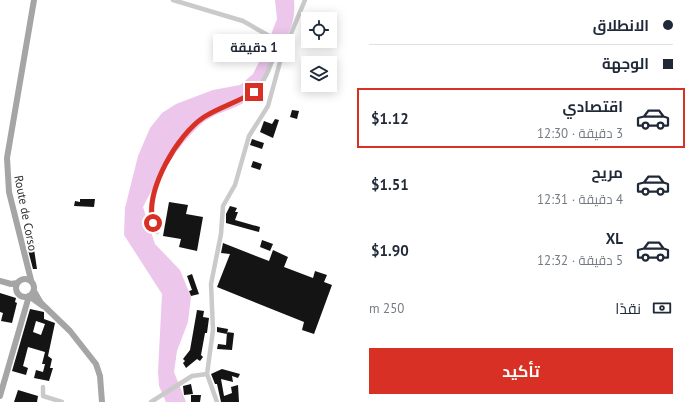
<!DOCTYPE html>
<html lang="ar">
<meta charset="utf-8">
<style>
body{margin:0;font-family:"PT Sans",Cairo,sans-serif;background:#f2f2f3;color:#1f2937;direction:rtl;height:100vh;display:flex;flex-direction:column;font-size:15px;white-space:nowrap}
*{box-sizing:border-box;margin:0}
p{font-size:13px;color:#747a83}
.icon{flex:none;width:22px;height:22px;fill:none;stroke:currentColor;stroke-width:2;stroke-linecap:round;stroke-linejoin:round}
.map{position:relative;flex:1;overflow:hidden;direction:ltr}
.panel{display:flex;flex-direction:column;background:#fff;width:344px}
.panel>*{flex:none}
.banner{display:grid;align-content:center;height:88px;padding:0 20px;background:#fff}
.controls{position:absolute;left:301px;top:12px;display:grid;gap:8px}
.controls a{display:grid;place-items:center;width:36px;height:36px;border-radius:0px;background:#fff;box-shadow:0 2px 10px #0003;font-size:20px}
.end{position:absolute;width:18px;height:18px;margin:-9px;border:5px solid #d93025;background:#fff;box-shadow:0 0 0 2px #fff}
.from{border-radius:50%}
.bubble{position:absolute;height:28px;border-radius:0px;background:#fff;box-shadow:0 2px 10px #0003;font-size:13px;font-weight:700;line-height:28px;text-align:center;direction:rtl}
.banner b{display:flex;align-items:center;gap:14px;height:38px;font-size:15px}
.banner b+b{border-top:1px solid #e0e1e3}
.banner i{width:10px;height:10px;background:#1f2937}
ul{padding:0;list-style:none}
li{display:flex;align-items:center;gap:12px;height:60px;margin:0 8px 6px;padding:0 12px;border:2px solid transparent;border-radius:0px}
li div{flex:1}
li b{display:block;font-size:15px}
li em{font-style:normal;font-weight:700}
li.active{border-color:#d93025}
li>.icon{width:36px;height:36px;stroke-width:1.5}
.pay{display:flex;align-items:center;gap:10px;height:44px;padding:0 20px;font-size:15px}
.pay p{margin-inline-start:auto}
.button{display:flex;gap:8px;margin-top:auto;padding:8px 20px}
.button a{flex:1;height:46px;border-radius:0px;background:#d93025;color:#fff;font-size:16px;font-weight:700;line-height:46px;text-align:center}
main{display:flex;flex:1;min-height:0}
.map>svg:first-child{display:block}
</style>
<main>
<section class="panel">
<div class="banner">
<b><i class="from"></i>الانطلاق</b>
<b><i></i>الوجهة</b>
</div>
<ul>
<li class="active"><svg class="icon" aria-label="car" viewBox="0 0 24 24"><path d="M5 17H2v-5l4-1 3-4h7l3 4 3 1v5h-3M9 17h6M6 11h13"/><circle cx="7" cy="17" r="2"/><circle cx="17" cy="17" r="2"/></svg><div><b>اقتصادي</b><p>3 دقيقة · 12:30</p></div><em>$1.12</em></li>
<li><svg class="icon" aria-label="car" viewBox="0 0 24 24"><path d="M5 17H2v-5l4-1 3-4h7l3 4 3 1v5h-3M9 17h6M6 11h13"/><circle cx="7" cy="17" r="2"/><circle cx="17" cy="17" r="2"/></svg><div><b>مريح</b><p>4 دقيقة · 12:31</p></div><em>$1.51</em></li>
<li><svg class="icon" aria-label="car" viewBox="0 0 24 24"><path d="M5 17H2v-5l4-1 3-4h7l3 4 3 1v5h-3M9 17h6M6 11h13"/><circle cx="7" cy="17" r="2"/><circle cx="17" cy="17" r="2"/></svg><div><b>XL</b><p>5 دقيقة · 12:32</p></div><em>$1.90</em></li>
</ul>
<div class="pay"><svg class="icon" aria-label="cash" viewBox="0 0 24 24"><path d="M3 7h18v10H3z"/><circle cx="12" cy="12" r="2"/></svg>نقدًا<p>250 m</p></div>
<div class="button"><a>تأكيد</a></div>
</section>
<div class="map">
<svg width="349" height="402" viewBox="0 0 349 402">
<rect width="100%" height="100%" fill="#fff"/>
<!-- water -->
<path fill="#ecc6eb" d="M275,0H294C295,8 294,19 291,27C284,45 262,89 248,100C233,111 214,112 200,125C175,149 159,176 143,207L155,244L180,270L191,297L188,322L177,351L174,372L186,402H166L159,386L158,372L162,294L124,235L125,208L138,156L150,128L162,113L176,104L213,90L240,85L253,74L266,48L277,19Z"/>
<!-- building -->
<path fill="#141414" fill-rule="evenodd" d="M292,110L299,111L297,119L290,117Z
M275,119L279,120L273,138L260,132L264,121L272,124Z
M252,139L264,143L262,149L250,145Z
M253,161L262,164L260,170L251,167Z
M80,199H95L94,207L74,206L75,201L80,202Z
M169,202L188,205L186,214L203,217L197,251L179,247L181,239L163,236Z
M230,206L237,208L235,212H238L235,220L260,227L259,232L226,223V214Z
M262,240L273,244L270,251L260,247Z
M223,243L269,261L273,250L288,257L284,267L313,278L315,271L327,275L324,282L332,285L314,334L302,330L304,322L217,287L230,254L221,253Z
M34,249L37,269H33L28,250Z
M192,274L199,294L191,296L189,291L192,290L187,276Z
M0,293L16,298L15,302L17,303L12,323L1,321L3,313L0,312Z
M30,309L44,312V319L55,323L48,356L52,359L50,368H53L49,381L34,378L36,370L43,372L45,364H42L45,352L28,347L23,366L28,368L26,375L12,371ZM36,321L45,324L41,335L33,332Z
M197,310L204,311L203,317L209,318L207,333H205L201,355L203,357L200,361L197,359L186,368L183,363L185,361L183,359L190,350Z
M217,327L228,329L227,334L217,332Z
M227,332L234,333L232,350L217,349L218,344L226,345Z
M222,369L240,374L238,378L232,376L233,382L221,379L224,396L232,393L231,387L238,385L239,402H221L217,384H215L211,374Z
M191,384L193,394L184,395L183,386Z
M18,390L38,396L37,402H14Z
M191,395H201L200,402H191Z"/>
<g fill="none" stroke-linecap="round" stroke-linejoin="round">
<!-- minor -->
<path stroke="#cacaca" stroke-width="4.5" d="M173,0L243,21L278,41H285L290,36L305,0
M157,232C154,226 152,221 151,215C149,184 178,135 203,118C220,107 243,102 257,88C269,77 273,56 278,41
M43,387V396L62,402
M151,402L192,376L207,374
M217,402L207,374L213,330L211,284L221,234L223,206L235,185L249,136L268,106L286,40"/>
<!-- major -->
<path stroke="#a5a5a5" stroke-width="6" d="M16 288a9 9 0 1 1 18 0a9 9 0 1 1-18 0Z
M31,280L9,192L7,158L34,0
M0,281L11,284L17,283
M34,291L41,303L70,331L96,364L100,376L102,402
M29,296L43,306
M0,396L29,296"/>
</g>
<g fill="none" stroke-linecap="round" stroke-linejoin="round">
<!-- route -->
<path stroke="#d93025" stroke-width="5" d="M153,223C145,190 177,135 204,117C220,107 238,102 254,92"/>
</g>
<g text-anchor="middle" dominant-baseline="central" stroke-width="4" stroke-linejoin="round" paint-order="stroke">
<!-- street labels -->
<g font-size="12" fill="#2d2d2d" stroke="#fff">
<text transform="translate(26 213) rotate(79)">Route de Corso</text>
</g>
</g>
</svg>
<div class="controls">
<a><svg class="icon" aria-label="locate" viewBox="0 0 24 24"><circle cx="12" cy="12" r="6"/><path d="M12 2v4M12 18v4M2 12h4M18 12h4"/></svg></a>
<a><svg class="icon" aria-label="layers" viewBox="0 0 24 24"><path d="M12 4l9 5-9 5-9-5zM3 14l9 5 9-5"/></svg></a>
</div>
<i class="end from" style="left:153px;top:223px"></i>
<i class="end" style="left:254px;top:92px"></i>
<div class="bubble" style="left:213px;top:34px;width:82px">1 دقيقة</div>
</div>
</main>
